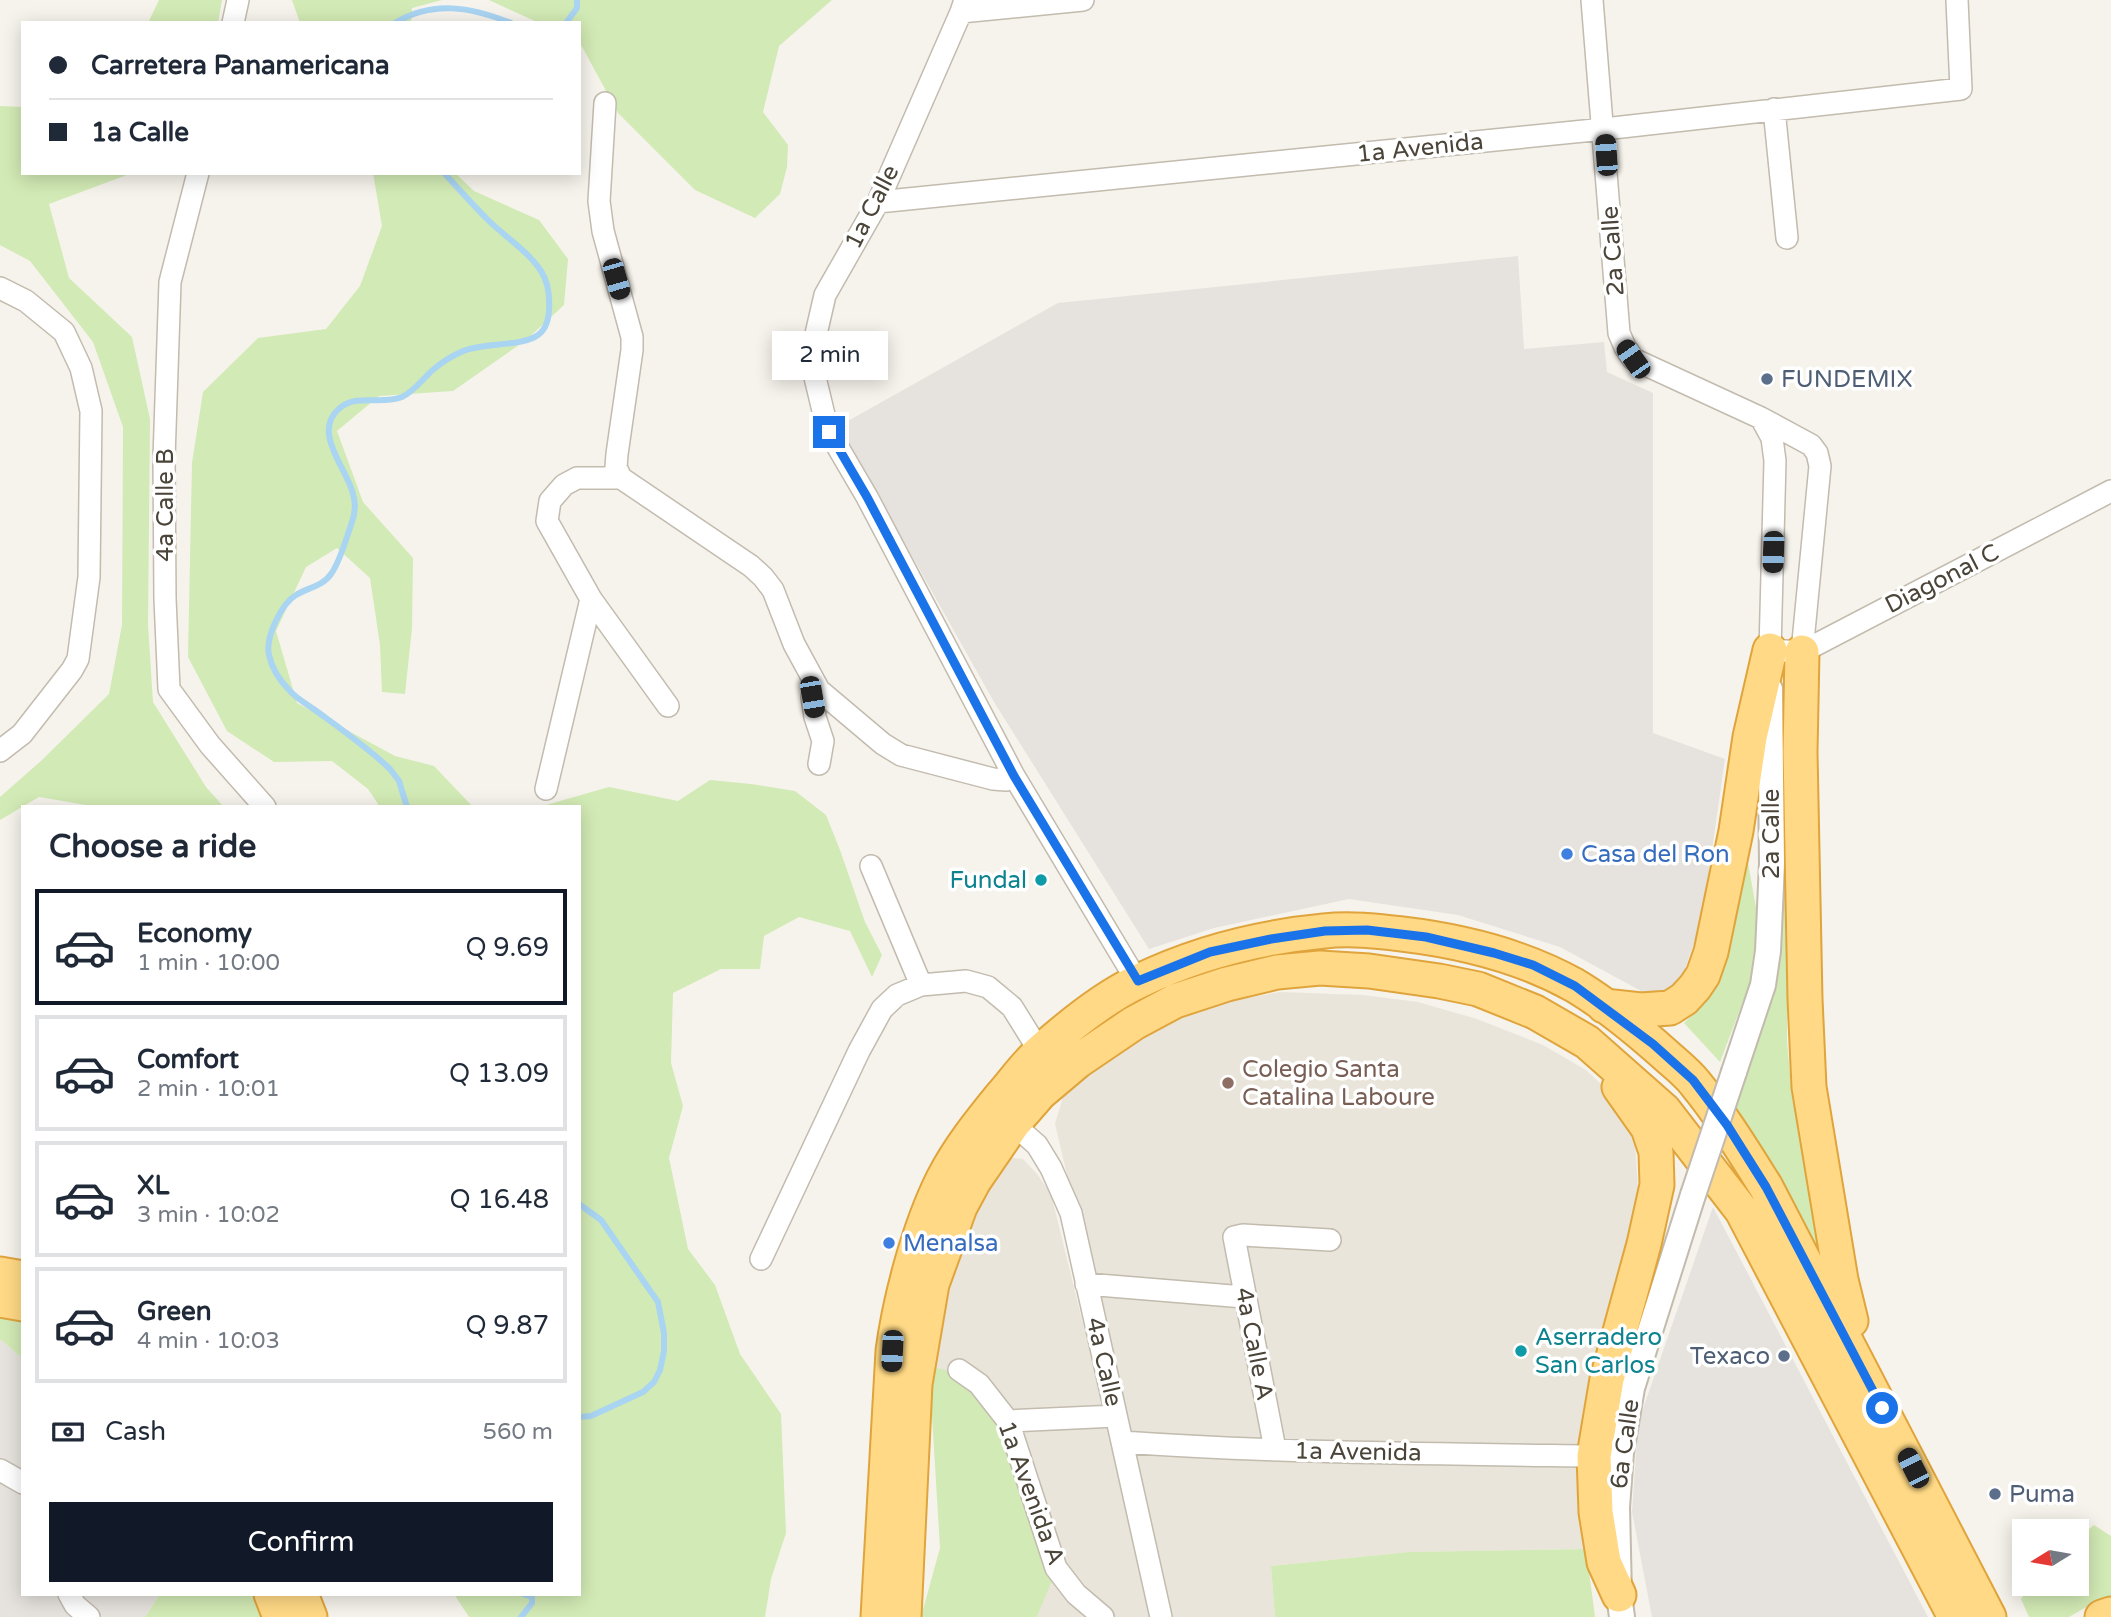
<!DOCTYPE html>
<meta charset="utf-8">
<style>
body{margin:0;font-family:"Varela Round",sans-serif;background:#f6f6f7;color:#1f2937;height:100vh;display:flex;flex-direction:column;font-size:26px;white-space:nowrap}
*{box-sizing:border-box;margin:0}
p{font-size:23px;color:#747a83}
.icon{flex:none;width:38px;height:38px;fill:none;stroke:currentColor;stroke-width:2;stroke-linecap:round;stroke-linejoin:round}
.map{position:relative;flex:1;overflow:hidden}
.side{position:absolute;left:21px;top:805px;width:560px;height:791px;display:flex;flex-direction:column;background:#fff;border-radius:0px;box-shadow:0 4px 18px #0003}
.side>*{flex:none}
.top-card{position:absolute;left:21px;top:21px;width:560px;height:154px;border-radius:0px;box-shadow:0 4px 18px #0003;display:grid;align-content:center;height:154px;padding:0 28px;background:#fff}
.needle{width:46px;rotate:259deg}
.buttons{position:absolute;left:2012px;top:1519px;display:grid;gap:14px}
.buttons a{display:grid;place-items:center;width:77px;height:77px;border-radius:0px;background:#fff;box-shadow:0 4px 18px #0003;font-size:35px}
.end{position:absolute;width:32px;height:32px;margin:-16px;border:9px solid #1a73e8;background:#fff;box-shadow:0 0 0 4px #fff}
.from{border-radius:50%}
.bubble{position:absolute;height:49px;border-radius:0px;background:#fff;box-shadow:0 4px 18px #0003;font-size:23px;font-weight:600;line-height:49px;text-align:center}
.car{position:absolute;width:21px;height:42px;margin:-21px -10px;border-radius:9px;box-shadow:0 0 5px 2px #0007;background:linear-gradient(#222 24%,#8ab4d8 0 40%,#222 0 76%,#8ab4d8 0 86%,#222 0)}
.top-card b{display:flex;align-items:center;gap:24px;height:66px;font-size:26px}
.top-card b+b{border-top:2px solid #e0e1e3}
.top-card i{width:18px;height:18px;background:#1f2937}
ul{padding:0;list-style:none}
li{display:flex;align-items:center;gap:21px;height:116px;margin:0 14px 10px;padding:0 14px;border:4px solid #e0e1e3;border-radius:0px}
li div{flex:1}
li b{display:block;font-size:26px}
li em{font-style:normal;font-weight:600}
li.selected{border-color:#111827}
li>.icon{width:63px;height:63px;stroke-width:1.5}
h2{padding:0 28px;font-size:32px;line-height:84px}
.pay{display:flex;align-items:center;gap:18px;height:77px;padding:0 28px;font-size:26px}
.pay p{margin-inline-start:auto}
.action{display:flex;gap:14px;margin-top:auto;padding:14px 28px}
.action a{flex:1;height:80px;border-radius:0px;background:#111827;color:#fff;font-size:28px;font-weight:600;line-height:80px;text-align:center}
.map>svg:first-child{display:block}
</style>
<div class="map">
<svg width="2111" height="1617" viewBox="0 0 2111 1617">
<rect width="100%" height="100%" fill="#f6f3ec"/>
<!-- residential -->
<path fill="#eae5da" d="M1280,992L1363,995L1418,1002L1477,1019L1543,1045L1586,1070L1621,1103L1634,1126L1638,1188L1621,1275L1580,1447L1578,1487L1586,1549L1409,1552L1271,1566L1275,1617H1037L1056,1570L929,1366L939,1309L968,1219L1007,1157L1023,1159L1037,1174L1051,1194L1137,1543L1153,1539L1055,1124L1063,1097L1121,1049L1165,1023L1220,1003Z"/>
<!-- industrial -->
<path fill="#e6e2dd" d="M1518,256L1524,349L1604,342L1607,372L1653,393V733L1725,759L1702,920L1681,980L1654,998L1560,947L1458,915L1349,899L1214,928L1149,949L994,702L839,426L1058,303Z
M1713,1207L1928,1617H1652L1632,1512L1638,1423Z
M0,1339L23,1359V1594H160L145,1617H0Z"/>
<!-- green -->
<path fill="#d2eab5" d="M159,0H222L218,23H148Z
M292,0H442L412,8L411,23H300Z
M489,0H832L779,46L763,112L788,145L787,167L780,194L755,218L695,190L618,113L579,41V23H539Z
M0,106L23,107V173H132L49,204L69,278L132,337L150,419L148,625L153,702L206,787L224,807H98L39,797L0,820V797L42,760L109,694L122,625L123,427L93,342L30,261L0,245Z
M373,173H455L474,191L539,220L568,259L564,305L526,340L453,391L379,396L337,431L363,502L413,558L412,628L405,694L382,692L380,645L370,578L337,548L306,567L276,631L297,703L395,756L434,766L473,807H380L368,789L332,761L274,762L227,731L188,657L192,463L203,392L258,338L326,329L360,286L382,226Z
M710,780L751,784L795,791L826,815L840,850L865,922L882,955L872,977L850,931L799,917L764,936L760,969H721L673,993L671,1063L683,1106L669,1158L688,1249L715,1285L740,1354L781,1414L786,1533L771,1579L765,1617H469L454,1594H579V807H539L609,787L678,801Z
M1747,857L1758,919L1750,983L1720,1062L1684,1023L1702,1006L1731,935Z
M1787,880V1041L1792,1097L1823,1243L1816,1246L1736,1107L1750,1054L1774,996L1780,884Z
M0,1316L23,1318V1359L0,1339Z
M929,1366L969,1376L1000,1422L1056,1571L1037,1617H921L940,1548Z
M2094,1525L2111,1536V1599L2088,1606L2069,1617H2029L2021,1599L2031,1584H2077V1539Z
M1586,1549L1595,1617H1275L1271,1566L1409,1552Z
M160,1594H253L262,1617H145Z"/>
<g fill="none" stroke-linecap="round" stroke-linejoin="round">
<!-- stream -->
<path stroke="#a9d4f2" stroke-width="6" d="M395,23C433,0 471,7 511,23
M566,23L577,8V0
M407,807L399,781L390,769C367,747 341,729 315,710C307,704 297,699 290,691C280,681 272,669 269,655C265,638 281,604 296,595C307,588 323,586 331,574C340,562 346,539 351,525C355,515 356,504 353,494C347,468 310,431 341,407C358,394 383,405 402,397C415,391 423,378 434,369C441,363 452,356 461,352C482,342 522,347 538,335C554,324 551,286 541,271C528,251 504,236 488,220C473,205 459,189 444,173
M579,1204L601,1220L658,1302L664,1333V1351L660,1370L654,1382L643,1392L591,1416L579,1417
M521,1617L532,1603V1597L523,1594"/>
<!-- minor casing -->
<g stroke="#c2bbae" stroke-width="24">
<path id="minor" d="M1592,0L1619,333L1625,347L1633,359L1761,418L1811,445L1817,453L1820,466L1802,652
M961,12L1083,0
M233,23L238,0
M605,103L599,201L603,231L632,337V350L617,454L616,467L621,478L751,566L763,577L773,590L794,644L819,690L883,744L901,755L993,779L1006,780L1014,776
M1774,109L1787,238
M198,173L170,282L164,458L165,599L169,689L210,745L265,807
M878,202L1604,129L1961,89L1957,0
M0,288L26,301L64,332L81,368L91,411L89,577L78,659L72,670L22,734L0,751
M1761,418L1772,438L1775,461L1770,650L1802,652L2111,491
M825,419L813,369L816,334L825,295L878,202L961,12L965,0
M829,432L867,497L1014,776L1137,981
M621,478H577L564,485L550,501L547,521L591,599L668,706
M819,764L823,741L815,717L812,697L819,690
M546,789L591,599
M871,866L921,985
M1013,1124L1037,1145L1051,1168L1071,1213L1161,1617
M761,1259L859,1051L882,1009L897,995L921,985L966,981L988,987L1012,1007L1040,1052
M1086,1284L1244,1297
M959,1370L979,1384L1008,1421L1056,1568L1076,1594L1103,1617
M1008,1421L1116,1416
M1122,1442C1279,1453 1437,1454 1594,1456
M1275,1449L1234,1237L1243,1235L1330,1240
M0,1470L23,1483
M69,1594L75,1605L89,1617"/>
</g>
<!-- tertiary casing -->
<g stroke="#c2bbae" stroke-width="28">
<path id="tertiary" d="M1734,1072L1763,985L1768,951L1772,863L1770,689
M1622,1617L1619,1595L1617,1507L1621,1453L1632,1388L1693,1195"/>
</g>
<!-- trunk casing -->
<g stroke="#e0a43c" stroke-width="37">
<path id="trunk" d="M1802,652L1800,752L1805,999L1809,1087L1841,1280L1851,1321
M1604,1006L1641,1010L1670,1008L1684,999L1695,987L1703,975L1711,952L1736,831L1750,737L1770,650
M1619,1087L1648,1128L1656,1152L1657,1185L1644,1244L1607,1379L1594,1456L1596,1512L1604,1562L1619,1595
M0,1274L23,1278
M0,1300L23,1304
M271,1594L280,1617
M301,1594L310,1617
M878,1617L893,1351C900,1298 919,1227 943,1179C959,1148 980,1122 1002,1095C1015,1080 1027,1063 1042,1050C1069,1026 1107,996 1139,981C1197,953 1261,937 1324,931C1350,928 1376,931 1402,934C1461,941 1522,956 1574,985C1608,1005 1640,1032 1669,1058C1678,1066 1688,1074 1695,1083C1722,1116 1744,1152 1766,1187L1989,1617
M904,1617L915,1384L932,1284L960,1207L974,1181L1013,1124L1040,1093L1078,1061L1134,1023L1175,1001L1227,984L1277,972L1320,968L1369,971L1439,981L1478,989L1535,1012L1587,1042L1664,1110L1742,1211L1955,1617
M2102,1617L2111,1614"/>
</g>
<!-- minor -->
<use href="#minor" stroke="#fff" stroke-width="21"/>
<!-- tertiary -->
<use href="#tertiary" stroke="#fff" stroke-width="24"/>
<!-- trunk -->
<use href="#trunk" stroke="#ffd985" stroke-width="33"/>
<!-- tertiary-bridge casing -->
<g stroke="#c2bbae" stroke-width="28" stroke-linecap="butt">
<path id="tertiary-bridge" d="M1693,1195L1734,1072"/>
</g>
<!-- tertiary-bridge -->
<use href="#tertiary-bridge" stroke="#fff" stroke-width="24"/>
</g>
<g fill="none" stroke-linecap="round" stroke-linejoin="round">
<!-- route -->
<path stroke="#1a73e8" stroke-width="9" d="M829,432L867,497L1014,776L1138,981L1210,952L1271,939L1325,931L1367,930L1426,937L1494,953L1533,965L1575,986L1653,1044L1693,1080L1727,1125L1766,1187L1882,1408"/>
</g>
<!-- markers -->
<g fill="#5c6f8a" stroke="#fff" stroke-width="2.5">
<circle cx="1767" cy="379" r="7"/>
<circle cx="1784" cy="1356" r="7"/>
<circle cx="1995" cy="1494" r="7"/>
</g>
<g fill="#3f7fe0" stroke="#fff" stroke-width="2.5">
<circle cx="1567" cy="854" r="7"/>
<circle cx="889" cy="1243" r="7"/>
</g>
<g fill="#0f9aa8" stroke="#fff" stroke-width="2.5">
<circle cx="1041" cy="880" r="7"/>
<circle cx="1521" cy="1351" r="7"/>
</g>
<circle fill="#8d6e63" stroke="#fff" stroke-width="2.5" cx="1228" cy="1083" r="7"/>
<g text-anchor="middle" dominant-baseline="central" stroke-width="7" stroke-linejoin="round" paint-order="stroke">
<!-- street labels -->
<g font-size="24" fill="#4b4439" stroke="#fff">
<text transform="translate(1420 148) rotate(-6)">1a Avenida</text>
<text transform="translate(872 207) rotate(-63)">1a Calle</text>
<text transform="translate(1613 251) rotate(-94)">2a Calle</text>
<text transform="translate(165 505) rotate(-90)">4a Calle B</text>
<text transform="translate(1942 579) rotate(-27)">Diagonal C</text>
<text transform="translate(1771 834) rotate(-90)">2a Calle</text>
<text transform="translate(1254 1344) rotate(79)">4a Calle A</text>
<text transform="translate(1104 1362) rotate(77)">4a Calle</text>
<text transform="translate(1625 1444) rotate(-82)">6a Calle</text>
<text transform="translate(1358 1452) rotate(1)">1a Avenida</text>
<text transform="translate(1031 1493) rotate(70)">1a Avenida A</text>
</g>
<!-- service labels -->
<g font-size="24" fill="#4e5e75" stroke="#fff" text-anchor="start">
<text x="1781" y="379">FUNDEMIX</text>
<text x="1770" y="1356" text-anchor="end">Texaco</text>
<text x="2009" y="1494">Puma</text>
</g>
<!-- shop labels -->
<g font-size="24" fill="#366cbe" stroke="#fff" text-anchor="start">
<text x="1581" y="854">Casa del Ron</text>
<text x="903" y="1243">Menalsa</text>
</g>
<!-- culture labels -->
<g font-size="24" fill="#0d838f" stroke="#fff" text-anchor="end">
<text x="1027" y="880">Fundal</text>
<text x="1535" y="1337" text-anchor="start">Aserradero<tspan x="1535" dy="28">San Carlos</tspan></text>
</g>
<!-- education labels -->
<g font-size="24" fill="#785e54" stroke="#fff" text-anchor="start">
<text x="1242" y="1069">Colegio Santa<tspan x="1242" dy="28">Catalina Laboure</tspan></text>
</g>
</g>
</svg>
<div class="buttons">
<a><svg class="needle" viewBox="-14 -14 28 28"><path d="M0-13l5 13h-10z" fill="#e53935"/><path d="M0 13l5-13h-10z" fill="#747a83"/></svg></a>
</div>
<i class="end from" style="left:1882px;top:1408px"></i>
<i class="end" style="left:829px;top:432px"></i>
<div class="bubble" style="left:772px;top:331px;width:116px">2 min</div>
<i class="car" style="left:1606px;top:155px;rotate:356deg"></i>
<i class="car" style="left:616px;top:279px;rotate:164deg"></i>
<i class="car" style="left:1633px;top:359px;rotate:325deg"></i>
<i class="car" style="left:1773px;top:552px;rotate:182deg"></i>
<i class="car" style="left:812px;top:697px;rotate:170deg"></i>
<i class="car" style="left:892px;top:1351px;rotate:183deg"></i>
<i class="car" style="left:1913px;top:1468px;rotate:333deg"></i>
<div class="top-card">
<b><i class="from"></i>Carretera Panamericana</b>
<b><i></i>1a Calle</b>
</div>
<section class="side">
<h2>Choose a ride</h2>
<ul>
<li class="selected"><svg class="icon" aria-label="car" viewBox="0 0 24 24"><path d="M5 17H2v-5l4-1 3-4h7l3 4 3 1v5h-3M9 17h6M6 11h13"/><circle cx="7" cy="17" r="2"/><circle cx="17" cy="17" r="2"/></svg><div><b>Economy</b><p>1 min · 10:00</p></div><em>Q 9.69</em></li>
<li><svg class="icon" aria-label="car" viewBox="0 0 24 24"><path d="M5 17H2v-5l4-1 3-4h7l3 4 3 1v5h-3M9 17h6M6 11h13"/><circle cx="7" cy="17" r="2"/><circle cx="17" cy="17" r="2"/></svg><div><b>Comfort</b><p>2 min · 10:01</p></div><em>Q 13.09</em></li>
<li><svg class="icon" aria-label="car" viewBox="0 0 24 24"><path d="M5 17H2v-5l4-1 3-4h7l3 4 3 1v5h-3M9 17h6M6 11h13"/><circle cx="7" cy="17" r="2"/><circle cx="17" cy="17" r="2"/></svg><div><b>XL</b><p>3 min · 10:02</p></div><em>Q 16.48</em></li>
<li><svg class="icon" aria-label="car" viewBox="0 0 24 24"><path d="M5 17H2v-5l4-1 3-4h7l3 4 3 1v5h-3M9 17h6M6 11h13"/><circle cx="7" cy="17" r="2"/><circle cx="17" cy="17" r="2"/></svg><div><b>Green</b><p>4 min · 10:03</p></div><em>Q 9.87</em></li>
</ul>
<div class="pay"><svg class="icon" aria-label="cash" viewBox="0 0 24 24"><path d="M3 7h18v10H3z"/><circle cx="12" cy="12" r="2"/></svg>Cash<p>560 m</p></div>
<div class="action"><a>Confirm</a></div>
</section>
</div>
